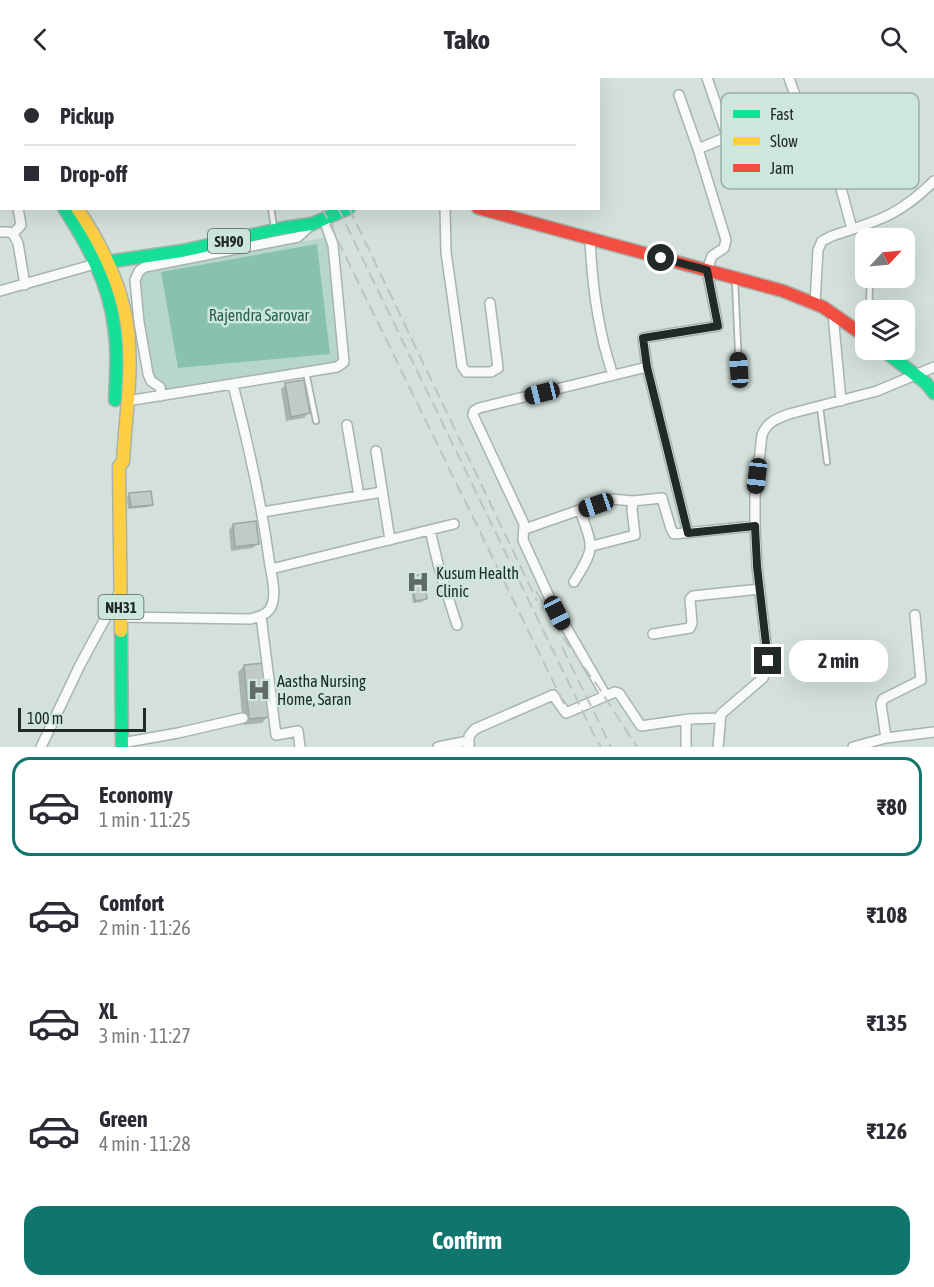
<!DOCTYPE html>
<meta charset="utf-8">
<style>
body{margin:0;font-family:"Asap Condensed",sans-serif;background:#f2f2f3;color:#2b2b33;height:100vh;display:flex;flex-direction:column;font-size:22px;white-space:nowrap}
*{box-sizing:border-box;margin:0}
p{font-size:20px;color:#7c7c81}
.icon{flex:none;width:33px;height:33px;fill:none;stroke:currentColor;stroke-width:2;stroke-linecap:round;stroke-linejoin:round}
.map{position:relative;height:669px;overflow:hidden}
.side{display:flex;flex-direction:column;background:#fff;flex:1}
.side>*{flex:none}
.hud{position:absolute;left:0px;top:0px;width:600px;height:132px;box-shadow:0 6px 24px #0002;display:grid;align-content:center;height:132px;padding:0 24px;background:#fff}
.needle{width:39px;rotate:64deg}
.fabs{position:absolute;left:855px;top:150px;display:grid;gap:12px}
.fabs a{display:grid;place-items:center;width:60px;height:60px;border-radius:12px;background:#fff;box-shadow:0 6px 24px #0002;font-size:30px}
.scale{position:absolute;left:18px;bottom:15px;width:128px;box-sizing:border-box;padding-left:6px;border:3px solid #212a27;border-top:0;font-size:16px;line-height:21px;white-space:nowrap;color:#212a27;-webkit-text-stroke:4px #cee7dc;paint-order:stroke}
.end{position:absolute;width:27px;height:27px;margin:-14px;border:8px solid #212a27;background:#fff;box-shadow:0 0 0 3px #fff}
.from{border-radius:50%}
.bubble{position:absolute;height:42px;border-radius:18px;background:#fff;box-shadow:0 6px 24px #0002;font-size:20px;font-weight:700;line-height:42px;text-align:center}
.car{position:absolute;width:18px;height:36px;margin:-18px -9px;border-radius:8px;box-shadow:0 0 4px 2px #0007;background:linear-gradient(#222 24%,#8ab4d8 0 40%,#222 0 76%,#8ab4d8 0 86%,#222 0)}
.hud b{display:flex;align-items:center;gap:21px;height:57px;font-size:22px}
.hud b+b{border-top:2px solid #e1e1e2}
.hud i{width:15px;height:15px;background:#2b2b33}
ul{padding:10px 0 0;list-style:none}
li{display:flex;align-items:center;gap:18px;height:99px;margin:0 12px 9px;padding:0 12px;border:3px solid transparent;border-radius:18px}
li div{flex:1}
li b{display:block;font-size:22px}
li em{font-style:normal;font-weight:700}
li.active{border-color:#0f766e}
li>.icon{width:54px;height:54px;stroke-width:1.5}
.primary-button{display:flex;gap:12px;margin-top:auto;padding:12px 24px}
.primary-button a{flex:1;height:69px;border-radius:18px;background:#0f766e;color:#fff;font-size:24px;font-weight:700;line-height:69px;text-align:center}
header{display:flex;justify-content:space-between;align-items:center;height:78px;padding:0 24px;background:#fff;font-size:27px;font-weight:700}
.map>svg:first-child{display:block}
</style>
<header><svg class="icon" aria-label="back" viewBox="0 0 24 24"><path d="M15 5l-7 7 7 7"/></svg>Tako<svg class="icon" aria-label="search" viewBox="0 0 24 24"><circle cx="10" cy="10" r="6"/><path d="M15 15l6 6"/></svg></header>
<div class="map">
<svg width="934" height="669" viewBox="0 0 934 669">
<rect width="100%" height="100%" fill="#d4e1db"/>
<!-- park -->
<path fill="#b8d7cb" d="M330,159L345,288L155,319L136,205L143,191Z"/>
<!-- water -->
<path fill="#88c2ad" d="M317,166L330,276L178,290L161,194Z"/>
<!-- shadow -->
<path fill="#0003" d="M286,307L308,335L304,340L286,343L281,311Z
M130,416L151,427L148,429L128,431L127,419Z
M233,447L257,466L253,470L231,473L229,452Z
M413,499L425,521L422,524L413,525L410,502Z
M244,588L268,638L262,645L243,647L238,594Z"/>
<!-- building -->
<path fill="#c0cac6" stroke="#9ba5a1" stroke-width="1.5" d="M304,302L310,335L291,339L285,305Z
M151,413L153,427L131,429L129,415Z
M256,443L259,466L235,469L233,446Z
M423,496L427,521L415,523L412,498Z
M265,585L270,639L249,641L244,587Z"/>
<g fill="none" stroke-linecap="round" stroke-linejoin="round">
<!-- lane casing -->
<g stroke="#a8b3ae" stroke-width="8">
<path id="lane" d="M353,0V2
M271,130L274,149
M735,203L739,292
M869,232L870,200
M306,294L316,343
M820,329L827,384"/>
</g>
<!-- street casing -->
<g stroke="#a8b3ae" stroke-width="12">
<path id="street" d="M707,0L738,89
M789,0L809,57L823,53L826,55L852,151
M1,59L2,61
M698,71L727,59
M445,130L446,174L462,288L466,294H491L498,290L490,225
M0,154H9L13,156L18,165L25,207
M13,156L21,147L18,130
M590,161C592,206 597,248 611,291
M0,213L95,186
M815,226L818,172L822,163L832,158C877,143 899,138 934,103
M833,236L841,323
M647,289L688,455
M161,318L160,309L151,303L148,296L139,244L135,202L139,193L145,189L298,159L312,146
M127,323L337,289L344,284L333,167L324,141
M347,347L359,418
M376,373L390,462
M263,434L382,414
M525,451L611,421L633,423
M430,452L440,494L457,547
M592,468L635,457L632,432L633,423L662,420L671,451L674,456L755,448
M271,491L454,446
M574,504C596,468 593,471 580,432
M261,538L276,657L298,653L300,669
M121,539L250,541C257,539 265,538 270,531C278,518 271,496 269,481C261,422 248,365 233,307
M653,556L690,550L692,545L690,521L693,518L760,511
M606,618L551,523L523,462L524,446L473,337L474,333L479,330L647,289L643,260L718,248L707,192L712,178L724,170L726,162L698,71L679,17
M886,660L881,626L883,621L921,602L915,537
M122,665L178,655L243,640
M41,669L80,587L118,517
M438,669L468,663
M469,669V658L475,651L553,617L566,635L615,614L619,615L641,648L689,641
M686,669V645L689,641L720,640
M718,669L721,636L763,600L768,583L757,488L755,448V418L762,357C767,344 776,341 789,336L877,313L934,289
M853,669L886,660L934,654"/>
</g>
<!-- fast casing -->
<g stroke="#a8b3ae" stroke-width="15">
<path id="fast" d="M0,26L2,29
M64,130C87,166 109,205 114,248C118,273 116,297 115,322
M106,184L182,173L283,150L312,146L349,130
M883,272L926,305L934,315
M121,553L122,669"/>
</g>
<!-- slow casing -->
<g stroke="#a8b3ae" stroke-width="15">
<path id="slow" d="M0,6L2,9
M77,130C102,167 123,209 128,254C133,297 125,341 123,384L119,388L121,553"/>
</g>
<!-- jam casing -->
<g stroke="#a8b3ae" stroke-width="15">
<path id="jam" d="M301,0L302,2
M478,130L783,213L823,229L866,259"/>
</g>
<!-- lane -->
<use href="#lane" stroke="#f9fafa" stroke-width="4.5"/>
<!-- street -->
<use href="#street" stroke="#f9fafa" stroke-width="9"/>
<!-- fast -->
<use href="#fast" stroke="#16e098" stroke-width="12"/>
<!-- slow -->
<use href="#slow" stroke="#ffcf43" stroke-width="12"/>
<!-- jam -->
<use href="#jam" stroke="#f24e42" stroke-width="12"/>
<!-- rail -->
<path stroke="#bfc2c1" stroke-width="2" stroke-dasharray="12 6" stroke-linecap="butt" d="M259,0L260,2
M274,0L275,2
M286,0L287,2
M322,130L566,630
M338,130L595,659L601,669
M349,130L537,523
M536,513L562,558L599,610L637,669
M562,569L611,669"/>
</g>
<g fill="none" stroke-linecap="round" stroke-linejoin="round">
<!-- route -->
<path stroke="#212a27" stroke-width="8" d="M661,180L707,192L718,248L643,260L647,289L688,455L755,448L757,488L768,583"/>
</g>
<!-- icons -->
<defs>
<g id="hospital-bare" transform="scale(1.8)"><path d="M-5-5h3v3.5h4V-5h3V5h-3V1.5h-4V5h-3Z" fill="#606a66" stroke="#cee7dc" stroke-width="2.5" paint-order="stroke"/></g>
</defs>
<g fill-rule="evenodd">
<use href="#hospital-bare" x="418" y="504"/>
<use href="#hospital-bare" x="259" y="612"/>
</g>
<g text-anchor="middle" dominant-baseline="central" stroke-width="5" stroke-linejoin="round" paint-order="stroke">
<!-- shield labels -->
<g fill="#cee7dc" stroke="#55635d" stroke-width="1.5">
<rect x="208" y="151" width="42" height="24" rx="4.5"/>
<rect x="98.5" y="517" width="45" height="24" rx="4.5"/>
</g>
<g font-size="15" font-weight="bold" fill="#212a27">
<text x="229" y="163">SH90</text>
<text x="121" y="529">NH31</text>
</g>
<!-- park labels -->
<g font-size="16" fill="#26614e" stroke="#cee7dc">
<text x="259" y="237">Rajendra Sarovar</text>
</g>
<!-- poi labels -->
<g font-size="16" fill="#212a27" stroke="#cee7dc" text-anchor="start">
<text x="436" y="495">Kusum Health<tspan x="436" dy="18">Clinic</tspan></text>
<text x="277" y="603">Aastha Nursing<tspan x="277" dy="18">Home, Saran</tspan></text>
</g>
</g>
<!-- legend -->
<rect x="721" y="15" width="198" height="96" rx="9" fill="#cee7dc" stroke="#9aaea6" stroke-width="1.5"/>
<rect x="733" y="32" width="27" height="8" fill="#16e098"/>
<rect x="733" y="59" width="27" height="8" fill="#ffcf43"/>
<rect x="733" y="86" width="27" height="8" fill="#f24e42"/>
<g font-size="16" fill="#212a27">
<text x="770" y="42">Fast</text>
<text x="770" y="69">Slow</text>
<text x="770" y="96">Jam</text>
</g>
</svg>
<div class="fabs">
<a><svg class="needle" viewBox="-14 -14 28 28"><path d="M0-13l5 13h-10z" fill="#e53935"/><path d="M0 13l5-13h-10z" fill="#7c7c81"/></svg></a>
<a><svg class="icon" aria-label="layers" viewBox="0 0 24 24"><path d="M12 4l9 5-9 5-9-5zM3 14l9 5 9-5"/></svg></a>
</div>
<div class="scale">100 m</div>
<i class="end from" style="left:661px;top:180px"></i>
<i class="end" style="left:768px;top:583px"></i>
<div class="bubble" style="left:789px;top:562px;width:99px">2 min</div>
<i class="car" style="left:739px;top:292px;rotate:356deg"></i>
<i class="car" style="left:542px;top:315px;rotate:256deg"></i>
<i class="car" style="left:757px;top:398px;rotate:187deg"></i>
<i class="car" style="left:596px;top:427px;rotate:251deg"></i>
<i class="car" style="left:557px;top:535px;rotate:153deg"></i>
<div class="hud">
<b><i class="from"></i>Pickup</b>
<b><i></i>Drop-off</b>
</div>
</div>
<section class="side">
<ul>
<li class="active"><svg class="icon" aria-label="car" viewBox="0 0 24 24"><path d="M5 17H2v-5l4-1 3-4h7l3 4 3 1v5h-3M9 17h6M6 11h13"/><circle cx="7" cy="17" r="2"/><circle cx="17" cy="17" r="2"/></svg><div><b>Economy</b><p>1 min · 11:25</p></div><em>₹80</em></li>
<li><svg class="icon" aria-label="car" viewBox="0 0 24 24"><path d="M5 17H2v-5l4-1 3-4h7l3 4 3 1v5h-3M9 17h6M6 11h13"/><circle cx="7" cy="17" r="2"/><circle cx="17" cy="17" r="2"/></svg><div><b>Comfort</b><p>2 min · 11:26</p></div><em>₹108</em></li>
<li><svg class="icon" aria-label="car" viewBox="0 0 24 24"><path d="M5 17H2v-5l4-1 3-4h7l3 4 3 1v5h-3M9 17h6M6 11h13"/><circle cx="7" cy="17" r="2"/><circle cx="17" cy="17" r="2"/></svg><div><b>XL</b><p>3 min · 11:27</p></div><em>₹135</em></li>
<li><svg class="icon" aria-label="car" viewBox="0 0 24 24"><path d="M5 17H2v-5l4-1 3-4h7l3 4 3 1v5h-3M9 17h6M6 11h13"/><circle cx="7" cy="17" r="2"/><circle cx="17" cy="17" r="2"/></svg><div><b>Green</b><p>4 min · 11:28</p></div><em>₹126</em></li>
</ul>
<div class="primary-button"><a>Confirm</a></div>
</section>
